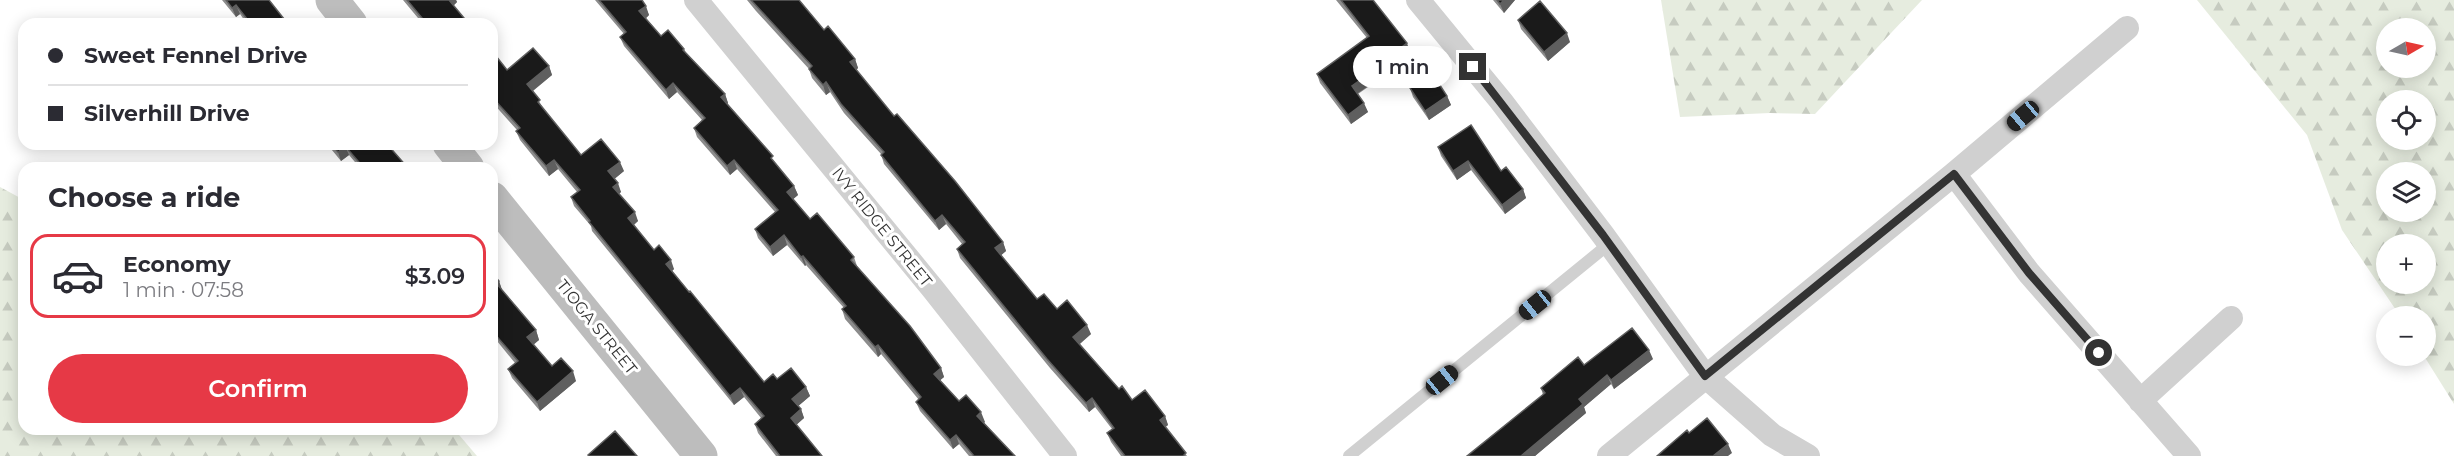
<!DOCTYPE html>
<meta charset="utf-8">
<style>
body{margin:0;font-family:Montserrat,sans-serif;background:#f2f2f3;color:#2b2b33;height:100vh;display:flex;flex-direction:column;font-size:22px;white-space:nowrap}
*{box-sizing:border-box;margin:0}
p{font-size:20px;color:#7c7c81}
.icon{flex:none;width:33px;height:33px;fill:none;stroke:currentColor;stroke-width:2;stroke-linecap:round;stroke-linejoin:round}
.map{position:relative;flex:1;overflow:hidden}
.details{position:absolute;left:18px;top:162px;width:480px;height:273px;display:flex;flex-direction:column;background:#fff;border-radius:18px;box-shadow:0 3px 15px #0003}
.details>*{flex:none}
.guide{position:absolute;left:18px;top:18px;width:480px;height:132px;border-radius:18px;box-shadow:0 3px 15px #0003;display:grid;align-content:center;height:132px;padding:0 30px;background:#fff}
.needle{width:39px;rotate:81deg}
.buttons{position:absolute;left:2376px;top:18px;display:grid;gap:12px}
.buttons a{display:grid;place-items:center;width:60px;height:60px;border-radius:50%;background:#fff;box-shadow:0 3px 15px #0003;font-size:30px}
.end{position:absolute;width:27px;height:27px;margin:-14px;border:8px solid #333;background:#fff;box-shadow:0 0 0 3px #fff}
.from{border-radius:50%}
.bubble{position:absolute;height:42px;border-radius:21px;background:#fff;box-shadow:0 3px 15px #0003;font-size:20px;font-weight:600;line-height:42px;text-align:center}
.car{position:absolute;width:18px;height:36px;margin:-18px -9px;border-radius:8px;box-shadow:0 0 4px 2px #0007;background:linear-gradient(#222 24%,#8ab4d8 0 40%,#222 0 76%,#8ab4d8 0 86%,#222 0)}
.guide b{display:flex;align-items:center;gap:21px;height:57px;font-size:22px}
.guide b+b{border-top:2px solid #e1e1e2}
.guide i{width:15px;height:15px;background:#2b2b33}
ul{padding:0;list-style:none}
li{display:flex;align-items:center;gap:18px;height:84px;margin:0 12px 9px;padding:0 18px;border:3px solid transparent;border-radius:18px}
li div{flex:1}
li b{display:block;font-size:22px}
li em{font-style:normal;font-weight:600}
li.selected{border-color:#e63946}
li>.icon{width:54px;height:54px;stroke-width:1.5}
h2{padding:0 30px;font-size:27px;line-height:72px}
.primary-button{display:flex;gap:12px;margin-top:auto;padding:12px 30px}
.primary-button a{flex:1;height:69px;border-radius:36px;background:#e63946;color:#fff;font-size:24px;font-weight:600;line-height:69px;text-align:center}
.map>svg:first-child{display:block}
</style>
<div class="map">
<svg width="2454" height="456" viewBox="0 0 2454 456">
<defs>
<pattern id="forest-firs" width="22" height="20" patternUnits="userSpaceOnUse" patternTransform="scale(1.5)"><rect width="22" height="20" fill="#e6ecdf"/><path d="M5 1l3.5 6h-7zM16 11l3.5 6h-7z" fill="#c6cbc0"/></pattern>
</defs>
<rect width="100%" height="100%" fill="#fff"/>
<!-- forest -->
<path fill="url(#forest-firs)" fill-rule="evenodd" d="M1661,0H1922L1815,114L1770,113L1680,117Z
M2197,0H2454V404L2424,356L2426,316H2400L2342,230L2307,135ZM2386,28H2426V68H2386ZM2386,100H2426V140H2386ZM2386,172H2426V212H2386ZM2386,244H2426V284H2386Z
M0,187L24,200V429H454L477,456H0Z"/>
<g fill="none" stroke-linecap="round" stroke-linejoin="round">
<!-- lane -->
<path stroke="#d0d0d0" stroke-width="12" d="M1349,456L1609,244"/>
<!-- street -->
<path stroke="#d0d0d0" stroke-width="24" d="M696,0L933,289L1065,456
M1418,0L1501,101L1603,235L1705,376L1772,435L1808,456
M1954,174L2029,273L2189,456
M2140,401L2231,318
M1609,456L1954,174L2127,28"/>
<!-- secondary -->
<path stroke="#bdbdbd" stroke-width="33" d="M332,0L351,24
M449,144L468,168
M492,198L701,456"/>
</g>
<!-- wall -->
<path fill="#8c8c8c" d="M222,0H269L288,24H247L240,14L236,17Z
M403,0H456L457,2L453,6L469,24H423Z
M595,0H642L649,15L646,18L661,36L684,49L686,53L725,94L728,103L727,104L776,164L794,186L798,195L793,199L810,219L854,257L857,266L941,368L944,377L940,380L959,401L985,422L984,423L1015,456H969L959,444L953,449L920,411L916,402L919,400L881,354L878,357L845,319L842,309L844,308L806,265L805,266L787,245L773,256L758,238L755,229L775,212L737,169L730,175L697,137L694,128L702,120L677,92L669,99L624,46L620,37L624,34Z
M747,0H799L824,30L855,59L858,68L856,70L894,116L1003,242L1006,251L1001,255L1037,299L1057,309L1091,334L1080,344L1119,389L1132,400L1165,416L1168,425L1165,427L1187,456H1121L1111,442L1107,433L1112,429L1095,407L1089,412L1050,368L960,258L957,249L962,244L946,224L939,230L884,164L881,154L844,113L830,92L826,95L812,78L809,69L756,11Z
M1336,0H1373L1410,52L1394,65L1395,68L1358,94L1368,112L1351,124L1320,83L1317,74L1367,38Z
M1493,0H1515L1504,13Z
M1518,20L1570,42L1548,61L1521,29Z
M492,51L507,70L549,66L552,75L533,91L544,110L581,155L624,171L614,179L621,192L619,194L638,221L634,225L654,250L674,269L672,271L764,382L777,379L806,387L810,396L798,406L801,409L804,418L796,425L822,456H776L758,433L755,424L761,418L744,397L734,405L592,231L591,226L574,206L571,197L577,192L558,169L549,176L520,140L516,131L517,130L492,102Z
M1410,88L1447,96L1451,105L1429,120L1413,97Z
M327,144H387L408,168H360L349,155L341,161Z
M1438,147L1501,171L1523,189L1526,198L1505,214L1471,170L1457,180L1441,156Z
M499,281L502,290L536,330L539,340L533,344L552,366L576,381L540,411L512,378L508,369L515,363L497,341L492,346Z
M1653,359L1614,389L1611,384L1584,407L1586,413L1535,456H1467L1543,395L1541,388L1584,365Z"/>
<!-- shaded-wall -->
<path fill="#5f5f5f" d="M448,0H456L457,2L451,8Z
M1504,0H1515L1504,13L1500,4Z
M236,5L240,14L236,17L232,8Z
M646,6L649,15L643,21L639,11Z
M1567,33L1570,42L1548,61L1544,52Z
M1407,43L1410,52L1394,65L1395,68L1355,95L1352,86Z
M855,59L858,68L854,72L850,62Z
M549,66L552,75L530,93L527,84Z
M826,82L830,92L826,95L823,85Z
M673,83L677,92L669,99L666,90Z
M725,94L728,103L725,106L721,97Z
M1447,96L1451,105L1429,120L1425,111Z
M1364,103L1368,112L1351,124L1348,115Z
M345,146L349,155L341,161L338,152Z
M554,160L558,169L549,176L546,166Z
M734,160L737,169L730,175L727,166Z
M1468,161L1471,170L1457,180L1453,171Z
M620,162L624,171L612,181L608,171Z
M618,183L621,192L616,196L613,187Z
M794,186L798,195L791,201L787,192Z
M1523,189L1526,198L1505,214L1502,205Z
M635,212L638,221L631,227L628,218Z
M942,215L946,224L939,230L935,221Z
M784,235L787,245L773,256L770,247Z
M1003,242L1006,251L998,258L995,248Z
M803,256L806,265L805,266L801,257Z
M671,260L674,269L669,274L666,264Z
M499,281L502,290L499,293L496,283Z
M1087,325L1091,334L1077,346L1073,337Z
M536,330L539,340L531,347L527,337Z
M493,332L497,341L492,346V334Z
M878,345L881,354L878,357L875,347Z
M1649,350L1653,359L1614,389L1611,380Z
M941,368L944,377L937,383L934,374Z
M573,371L576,381L540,411L537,402Z
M1607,375L1611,384L1584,407L1586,413L1535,456H1521L1579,399Z
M806,387L810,396L796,408L792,399Z
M740,388L744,397L734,405L730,396Z
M1092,398L1095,407L1089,412L1086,403Z
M801,409L804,418L794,427L791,418Z
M981,412L985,422L981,425L977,416Z
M1165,416L1168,425L1163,429L1160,420Z
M956,435L959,444L953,449L950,440Z
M1728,444L1732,453L1728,456H1713Z"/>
<!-- building -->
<path fill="#1a1a1a" stroke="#5f5f5f" stroke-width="1.5" d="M226,0H269L288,24H251L236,5L232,8Z
M407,0H449L469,24H427Z
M599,0H642L646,6L639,11L661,36L668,30L684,49L683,50L725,94L721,97L773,156L771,158L794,186L787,192L810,219L817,213L854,257L851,260L910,326L941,368L934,374L959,401L966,395L981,412L977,416L1015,456H974L956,435L950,440L916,402L921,397L878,345L875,347L842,309L846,306L803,256L801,257L784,235L770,247L755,229L778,210L734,160L727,166L694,128L705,118L673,83L666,90L620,37L626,32Z
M751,0H799L824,30L828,26L855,59L850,62L894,116L897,114L955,181L1003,242L995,248L1037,299L1044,294L1057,309L1067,300L1087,325L1073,337L1119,389L1122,386L1132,400L1145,390L1165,416L1160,420L1186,453L1183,456H1125L1107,433L1114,428L1092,398L1086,403L1047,359L957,249L965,242L942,215L935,221L881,155L884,152L841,104L826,82L823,85L809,69L812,66Z
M1341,0H1373L1407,43L1390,56L1391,58L1352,86L1364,103L1348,115L1317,74L1369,36Z
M1497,0H1504L1500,4Z
M1540,1L1567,33L1544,52L1518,20Z
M533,48L549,66L527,84L540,100L538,102L581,155L601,139L620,162L608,171L618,183L613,187L635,212L628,218L654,250L659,245L671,260L666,264L689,292L690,291L764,382L773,374L777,379L791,368L806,387L792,399L801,409L791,418L822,456H780L755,424L764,416L740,388L730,396L589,222L590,221L571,197L580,190L554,160L546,166L516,131L520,128L492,97V51L507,70Z
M1432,73L1447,96L1425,111L1410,88Z
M1471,125L1501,171L1506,167L1523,189L1502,205L1468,161L1453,171L1438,147Z
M331,144H387L408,168H364L345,146L338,152Z
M492,273L499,281L496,283L536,330L527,337L552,366L561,358L573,371L537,402L508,369L518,361L493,332L492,334Z
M1632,328L1649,350L1611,380L1607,375L1579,399L1583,404L1521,456H1467L1545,393L1541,388L1578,357L1584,365Z
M1707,418L1728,444L1713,456H1657L1687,430L1689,433Z
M615,431L637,456H589L588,455Z"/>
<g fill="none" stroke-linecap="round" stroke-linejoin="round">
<!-- route -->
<path stroke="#333" stroke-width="8" d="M1473,67L1603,235L1705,376L1954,174L2029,273L2099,353"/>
</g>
<g text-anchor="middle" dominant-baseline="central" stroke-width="6" stroke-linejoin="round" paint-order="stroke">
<!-- street labels -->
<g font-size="16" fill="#333" stroke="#fff">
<text transform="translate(882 227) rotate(51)">IVY RIDGE STREET</text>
<text transform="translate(597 327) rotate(51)">TIOGA STREET</text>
</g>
</g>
</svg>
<div class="buttons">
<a><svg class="needle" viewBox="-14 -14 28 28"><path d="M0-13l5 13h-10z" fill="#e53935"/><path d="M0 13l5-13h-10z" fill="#7c7c81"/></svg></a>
<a><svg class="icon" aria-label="locate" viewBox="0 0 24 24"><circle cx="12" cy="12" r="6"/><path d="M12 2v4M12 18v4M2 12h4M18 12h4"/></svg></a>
<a><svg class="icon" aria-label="layers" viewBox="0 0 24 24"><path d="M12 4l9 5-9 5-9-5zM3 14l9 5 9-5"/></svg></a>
<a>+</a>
<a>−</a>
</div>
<i class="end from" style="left:2099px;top:353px"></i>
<i class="end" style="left:1473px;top:67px"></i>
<div class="bubble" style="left:1353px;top:46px;width:99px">1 min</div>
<i class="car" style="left:2023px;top:116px;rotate:230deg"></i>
<i class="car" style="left:1535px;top:305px;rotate:231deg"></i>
<i class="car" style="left:1442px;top:380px;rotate:51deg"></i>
<div class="guide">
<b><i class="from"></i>Sweet Fennel Drive</b>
<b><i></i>Silverhill Drive</b>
</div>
<section class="details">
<h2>Choose a ride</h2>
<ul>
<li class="selected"><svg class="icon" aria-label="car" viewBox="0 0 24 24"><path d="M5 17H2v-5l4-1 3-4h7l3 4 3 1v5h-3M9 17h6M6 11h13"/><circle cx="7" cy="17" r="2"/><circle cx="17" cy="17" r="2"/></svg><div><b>Economy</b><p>1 min · 07:58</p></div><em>$3.09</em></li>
</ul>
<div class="primary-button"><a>Confirm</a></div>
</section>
</div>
